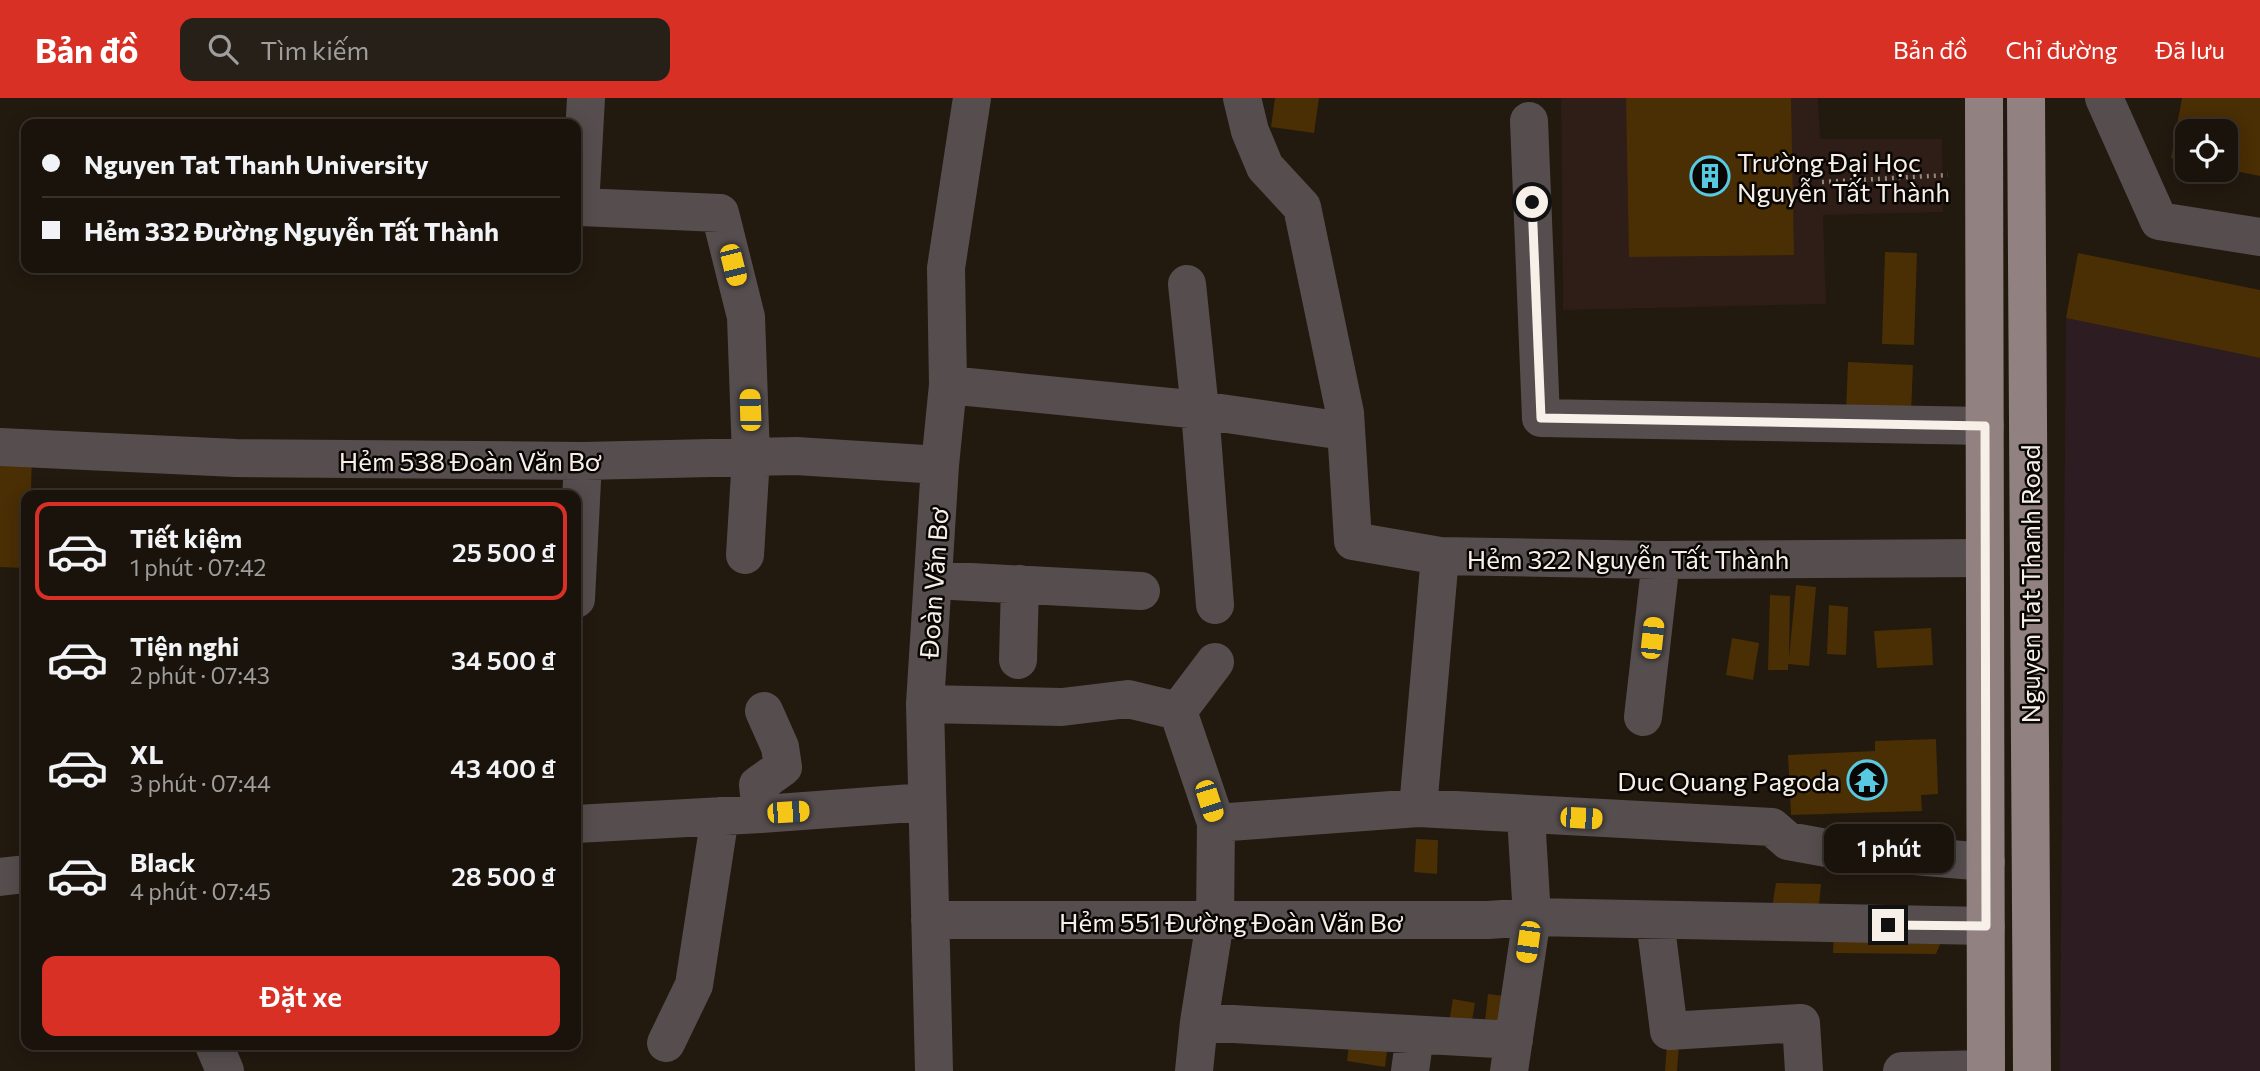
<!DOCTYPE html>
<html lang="vi">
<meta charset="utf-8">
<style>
body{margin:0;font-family:Commissioner,sans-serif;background:#272019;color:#f1f3f6;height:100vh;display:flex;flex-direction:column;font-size:26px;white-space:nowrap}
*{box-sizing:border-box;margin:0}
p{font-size:23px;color:#9f9e9d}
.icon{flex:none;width:38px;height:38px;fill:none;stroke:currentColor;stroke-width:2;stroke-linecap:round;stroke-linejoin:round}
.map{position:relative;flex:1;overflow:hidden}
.sheet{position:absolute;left:21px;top:392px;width:560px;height:560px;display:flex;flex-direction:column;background:#1a130b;border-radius:14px;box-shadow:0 4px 18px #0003,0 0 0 2px #38322c}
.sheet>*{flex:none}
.banner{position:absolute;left:21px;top:21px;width:560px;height:154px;border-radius:14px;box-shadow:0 4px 18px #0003,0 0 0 2px #38322c;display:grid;align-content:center;height:154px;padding:0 21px;background:#1a130b}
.buttons{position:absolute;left:2175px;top:21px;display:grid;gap:14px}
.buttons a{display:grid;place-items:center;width:63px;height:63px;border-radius:14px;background:#1a130b;box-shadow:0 4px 18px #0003,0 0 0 2px #38322c;font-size:35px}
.end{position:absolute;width:32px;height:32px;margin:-16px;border:9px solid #f7f0e9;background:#111;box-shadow:0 0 0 4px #111}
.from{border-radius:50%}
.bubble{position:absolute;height:49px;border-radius:14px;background:#1a130b;box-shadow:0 4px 18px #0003,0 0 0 2px #38322c;font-size:23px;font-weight:600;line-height:49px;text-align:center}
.car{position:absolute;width:21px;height:42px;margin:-21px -10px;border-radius:9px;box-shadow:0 0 5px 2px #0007;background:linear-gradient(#f5c518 24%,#345 0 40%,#f5c518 0 76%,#345 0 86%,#f5c518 0)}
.banner b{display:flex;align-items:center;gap:24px;height:66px;font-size:26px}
.banner b+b{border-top:2px solid #38322c}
.banner i{width:18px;height:18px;background:#f1f3f6}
ul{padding:12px 0 0;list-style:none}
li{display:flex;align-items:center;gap:21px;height:98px;margin:0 14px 10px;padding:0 7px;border:4px solid transparent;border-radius:14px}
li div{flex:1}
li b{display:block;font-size:26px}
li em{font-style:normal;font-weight:600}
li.active{border-color:#d93025}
li>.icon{width:63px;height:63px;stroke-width:1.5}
.cta{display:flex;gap:14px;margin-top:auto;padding:14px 21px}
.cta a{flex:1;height:80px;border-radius:14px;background:#d93025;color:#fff;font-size:28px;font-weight:600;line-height:80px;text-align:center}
header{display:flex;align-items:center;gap:42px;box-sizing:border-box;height:98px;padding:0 35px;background:#d93025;color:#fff}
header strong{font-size:33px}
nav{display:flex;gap:38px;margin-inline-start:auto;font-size:24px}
.search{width:490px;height:63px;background:#272019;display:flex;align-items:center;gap:18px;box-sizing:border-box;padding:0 24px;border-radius:14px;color:#9f9e9d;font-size:26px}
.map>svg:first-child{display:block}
</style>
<header>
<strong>Bản đồ</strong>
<div class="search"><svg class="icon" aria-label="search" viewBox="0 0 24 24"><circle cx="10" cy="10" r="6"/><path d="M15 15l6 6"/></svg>Tìm kiếm</div>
<nav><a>Bản đồ</a><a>Chỉ đường</a><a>Đã lưu</a></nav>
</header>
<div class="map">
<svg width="2260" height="973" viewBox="0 0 2260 973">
<rect width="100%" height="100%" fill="#22190f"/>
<!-- industrial -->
<path fill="#2e1c23" d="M2066,220L2260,260V973H2060Z"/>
<!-- education -->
<path fill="#2f1d17" d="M1561,0H1818L1820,41H1942L1943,114L1823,117L1826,206L1563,212Z"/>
<!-- building -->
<path fill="#4a2e04" d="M1275,0H1319L1314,35L1271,29Z
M1626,0H1791L1794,157L1629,159Z
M2182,0H2260V78L2226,71V33H2188V64L2171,60Z
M1885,154L1917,155L1914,247L1882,246Z
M2078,155L2260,192V260L2066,220Z
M1848,264L1913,267L1911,316L1846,313Z
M0,351L32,352L31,397H26V470L0,469Z
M1796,487L1816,489L1809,568L1788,566V572H1768L1770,497L1790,498L1789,560Z
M1829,507L1848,509L1846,557L1827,556Z
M1931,530L1933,567L1877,570L1874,533Z
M1732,540L1759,545L1753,582L1726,577Z
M1936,641L1938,696L1921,697L1922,713L1791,717L1788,657L1875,653V643Z
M1416,741L1438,742L1437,776L1414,774Z
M1776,785L1821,786L1818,818L1771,816Z
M1834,834L1943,839L1936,856L1833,855Z
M1488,896L1504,898L1501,925L1485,924Z
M1453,901L1475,905L1470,934L1448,930Z
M1667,945L1679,946L1677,973H1665Z
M1349,947L1387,953L1385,969L1347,963Z"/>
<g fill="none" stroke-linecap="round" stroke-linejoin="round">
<!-- path -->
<path stroke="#938b82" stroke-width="4.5" stroke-dasharray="2 5" stroke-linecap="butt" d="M1822,84L1948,77"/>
<!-- minor -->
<path stroke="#564e4e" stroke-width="38" d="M586,0L580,109L720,115L746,219L751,359L745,457
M1242,0L1250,33L1265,69L1302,109L1345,315L1353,443L1440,458
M2104,0L2159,123L2260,139
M1529,23L1541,320L1985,328
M1187,186L1200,312L1344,333
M948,287L1200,312L1215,507
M0,349L236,360L583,363L796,358L940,367
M933,482L1141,493
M576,501L583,363
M1018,562L1020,486
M925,606L1062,609L1128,601L1178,613
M1643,619L1661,462
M1418,710L1440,458L1661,462L1985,460
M761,716L758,687L783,669L780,649L764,613
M1216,725L1418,710L1772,729L1788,743L1832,751L1986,764
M576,726L761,716L926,704
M0,779L26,776
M930,822H1488L1532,819L1986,828
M1655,822L1669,933L1801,925L1804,973
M1199,924L1514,942
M666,945L694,887L720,718
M214,947L225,973
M934,973L925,606L940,367L948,287L946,170L972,0
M1194,973L1199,924L1215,823L1216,725L1178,613L1215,564
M1410,973L1415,937
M1509,973L1532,819L1526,718
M1902,973L1986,971"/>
<!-- major -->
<path stroke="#918181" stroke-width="38" d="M1984,0L1986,973
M2026,0L2032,973"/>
</g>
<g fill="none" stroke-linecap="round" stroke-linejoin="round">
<!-- route -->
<path stroke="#f7f0e9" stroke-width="9" d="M1532,104L1541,320L1985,328L1986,828L1888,827"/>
</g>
<!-- icons -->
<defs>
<g id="building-ring" transform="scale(2.0125)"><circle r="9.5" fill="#090603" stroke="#57c9e1" stroke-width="1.5"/><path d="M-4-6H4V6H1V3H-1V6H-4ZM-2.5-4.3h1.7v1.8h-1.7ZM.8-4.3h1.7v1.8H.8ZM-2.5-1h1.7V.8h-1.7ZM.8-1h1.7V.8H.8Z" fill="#57c9e1"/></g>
<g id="temple-ring" transform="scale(2.0125)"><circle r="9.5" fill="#090603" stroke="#57c9e1" stroke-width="1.5"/><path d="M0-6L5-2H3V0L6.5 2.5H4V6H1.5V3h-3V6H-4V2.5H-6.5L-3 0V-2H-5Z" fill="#57c9e1"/></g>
</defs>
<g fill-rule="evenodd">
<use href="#building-ring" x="1710" y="78"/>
<use href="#temple-ring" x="1867" y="682"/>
</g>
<g text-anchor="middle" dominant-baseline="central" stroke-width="5" stroke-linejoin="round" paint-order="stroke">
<!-- poi labels -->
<g font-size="26" fill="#f7f0e9" stroke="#090603" text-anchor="start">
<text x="1737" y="63">Trường Đại Học<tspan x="1737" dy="30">Nguyễn Tất Thành</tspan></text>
<text x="1840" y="682" text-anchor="end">Duc Quang Pagoda</text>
</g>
<!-- street labels -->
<g font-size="26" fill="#f7f0e9" stroke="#090603">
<text x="470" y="362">Hẻm 538 Đoàn Văn Bơ</text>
<text x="1628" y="460">Hẻm 322 Nguyễn Tất Thành</text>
<text transform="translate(933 485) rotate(-86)">Đoàn Văn Bơ</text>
<text transform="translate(2029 486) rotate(-90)">Nguyen Tat Thanh Road</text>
<text x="1231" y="823">Hẻm 551 Đường Đoàn Văn Bơ</text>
</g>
</g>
</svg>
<div class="buttons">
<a><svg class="icon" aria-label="locate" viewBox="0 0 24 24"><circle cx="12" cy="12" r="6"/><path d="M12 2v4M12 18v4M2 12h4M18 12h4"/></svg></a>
</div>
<i class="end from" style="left:1532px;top:104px"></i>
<i class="end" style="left:1888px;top:827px"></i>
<div class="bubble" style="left:1824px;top:726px;width:130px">1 phút</div>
<i class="car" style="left:733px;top:167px;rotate:166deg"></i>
<i class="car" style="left:750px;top:312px;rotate:358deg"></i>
<i class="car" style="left:1652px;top:540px;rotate:6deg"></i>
<i class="car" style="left:1209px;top:703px;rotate:162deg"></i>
<i class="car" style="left:788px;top:714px;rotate:86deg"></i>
<i class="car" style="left:1581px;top:720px;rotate:93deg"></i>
<i class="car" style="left:1528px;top:844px;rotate:188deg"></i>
<div class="banner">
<b><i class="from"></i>Nguyen Tat Thanh University</b>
<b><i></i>Hẻm 332 Đường Nguyễn Tất Thành</b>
</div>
<section class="sheet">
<ul>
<li class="active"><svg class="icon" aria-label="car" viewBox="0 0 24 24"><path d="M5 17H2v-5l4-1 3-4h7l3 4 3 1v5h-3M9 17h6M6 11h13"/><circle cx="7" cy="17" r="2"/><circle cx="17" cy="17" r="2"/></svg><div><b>Tiết kiệm</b><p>1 phút · 07:42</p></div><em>25 500 ₫</em></li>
<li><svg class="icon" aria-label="car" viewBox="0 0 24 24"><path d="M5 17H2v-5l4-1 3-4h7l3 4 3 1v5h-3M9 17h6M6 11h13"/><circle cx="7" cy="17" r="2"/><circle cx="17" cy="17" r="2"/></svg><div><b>Tiện nghi</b><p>2 phút · 07:43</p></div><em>34 500 ₫</em></li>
<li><svg class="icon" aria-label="car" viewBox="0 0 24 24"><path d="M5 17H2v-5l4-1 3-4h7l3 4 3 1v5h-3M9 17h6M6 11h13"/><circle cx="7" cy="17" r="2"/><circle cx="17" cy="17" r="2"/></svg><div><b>XL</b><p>3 phút · 07:44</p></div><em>43 400 ₫</em></li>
<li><svg class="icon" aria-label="car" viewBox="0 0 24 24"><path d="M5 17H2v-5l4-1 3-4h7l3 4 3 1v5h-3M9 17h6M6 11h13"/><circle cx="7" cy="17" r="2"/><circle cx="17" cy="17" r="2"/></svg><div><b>Black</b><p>4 phút · 07:45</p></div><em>28 500 ₫</em></li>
</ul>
<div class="cta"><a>Đặt xe</a></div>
</section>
</div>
